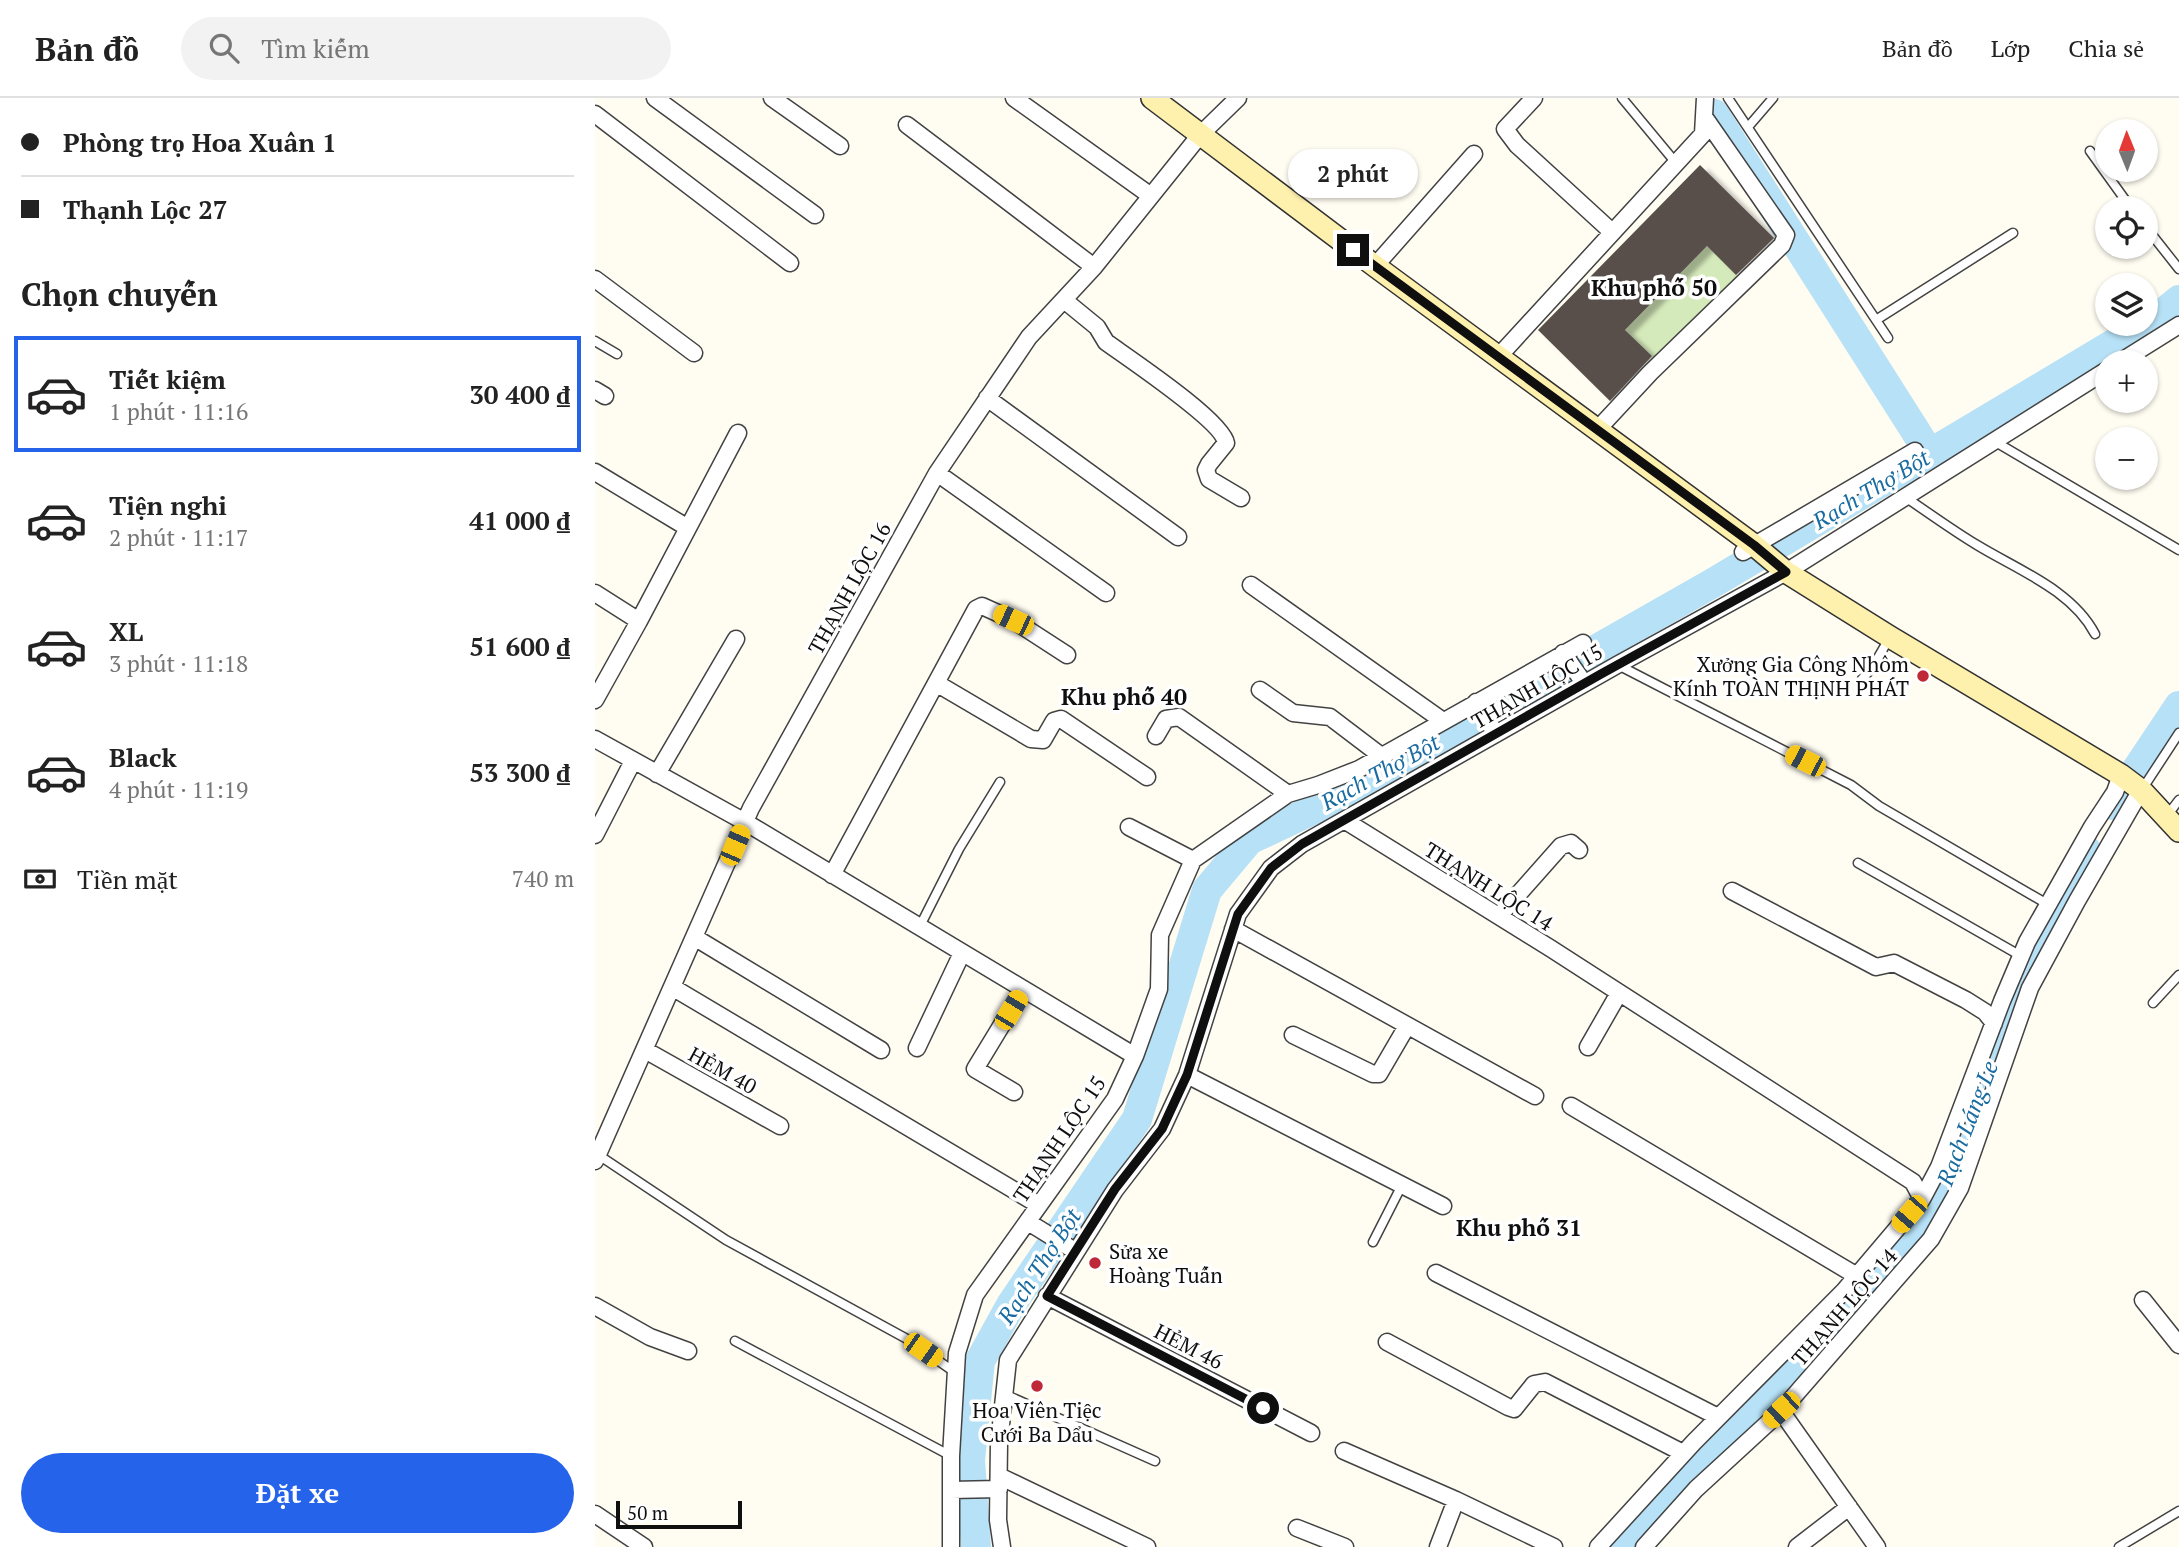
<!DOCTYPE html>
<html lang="vi">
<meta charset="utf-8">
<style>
body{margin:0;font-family:"PT Serif",serif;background:#f2f2f2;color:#222;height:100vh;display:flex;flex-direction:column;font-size:26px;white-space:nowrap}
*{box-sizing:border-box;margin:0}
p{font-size:23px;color:#767676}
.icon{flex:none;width:38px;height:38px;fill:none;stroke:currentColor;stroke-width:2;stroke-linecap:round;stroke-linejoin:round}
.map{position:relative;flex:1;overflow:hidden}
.panel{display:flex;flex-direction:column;background:#fff;width:595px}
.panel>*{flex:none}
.banner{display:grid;align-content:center;height:154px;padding:0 21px;background:#fff}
.needle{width:46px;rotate:359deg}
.fabs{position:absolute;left:1500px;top:21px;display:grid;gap:14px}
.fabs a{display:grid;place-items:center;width:63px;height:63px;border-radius:50%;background:#fff;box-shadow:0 2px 5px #0004;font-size:35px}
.scale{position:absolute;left:21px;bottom:18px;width:126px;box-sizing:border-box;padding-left:7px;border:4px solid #0f0f0f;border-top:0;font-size:19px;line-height:24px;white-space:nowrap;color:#0f0f0f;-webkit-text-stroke:5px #fff;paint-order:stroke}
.end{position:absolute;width:32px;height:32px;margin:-16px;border:9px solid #0f0f0f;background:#fff;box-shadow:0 0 0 4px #fff}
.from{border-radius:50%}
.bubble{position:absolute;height:49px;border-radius:24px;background:#fff;box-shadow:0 2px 5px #0004;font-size:23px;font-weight:700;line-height:49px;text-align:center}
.car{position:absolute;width:21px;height:42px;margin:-21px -10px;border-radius:9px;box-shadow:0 0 5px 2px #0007;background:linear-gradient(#f5c518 24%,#345 0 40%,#f5c518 0 76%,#345 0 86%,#f5c518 0)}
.banner b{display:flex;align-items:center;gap:24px;height:66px;font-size:26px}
.banner b+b{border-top:2px solid #e0e0e0}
.banner i{width:18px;height:18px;background:#222}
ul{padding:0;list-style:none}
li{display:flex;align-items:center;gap:21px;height:116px;margin:0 14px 10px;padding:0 7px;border:4px solid transparent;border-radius:0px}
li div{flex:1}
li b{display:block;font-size:26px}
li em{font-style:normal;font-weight:700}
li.selected{border-color:#2563eb}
li>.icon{width:63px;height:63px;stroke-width:1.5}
h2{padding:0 21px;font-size:32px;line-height:84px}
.pay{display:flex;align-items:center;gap:18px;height:77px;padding:0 21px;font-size:26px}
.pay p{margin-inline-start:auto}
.primary-button{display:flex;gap:14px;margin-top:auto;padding:14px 21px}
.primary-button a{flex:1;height:80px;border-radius:42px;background:#2563eb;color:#fff;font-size:28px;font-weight:700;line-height:80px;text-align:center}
header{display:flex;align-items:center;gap:42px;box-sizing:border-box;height:98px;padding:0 35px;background:#fff;border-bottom:2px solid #e0e0e0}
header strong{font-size:33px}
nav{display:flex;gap:38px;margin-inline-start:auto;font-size:24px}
.search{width:490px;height:63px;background:#f2f2f2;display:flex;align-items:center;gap:18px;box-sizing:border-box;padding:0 24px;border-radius:38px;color:#767676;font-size:26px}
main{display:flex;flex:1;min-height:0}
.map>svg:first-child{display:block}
</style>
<header>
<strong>Bản đồ</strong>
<div class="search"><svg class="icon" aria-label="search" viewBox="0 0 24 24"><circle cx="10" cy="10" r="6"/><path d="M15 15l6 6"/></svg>Tìm kiếm</div>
<nav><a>Bản đồ</a><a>Lớp</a><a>Chia sẻ</a></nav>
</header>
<main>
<section class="panel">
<div class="banner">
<b><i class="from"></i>Phòng trọ Hoa Xuân 1</b>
<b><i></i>Thạnh Lộc 27</b>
</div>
<h2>Chọn chuyến</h2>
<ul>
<li class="selected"><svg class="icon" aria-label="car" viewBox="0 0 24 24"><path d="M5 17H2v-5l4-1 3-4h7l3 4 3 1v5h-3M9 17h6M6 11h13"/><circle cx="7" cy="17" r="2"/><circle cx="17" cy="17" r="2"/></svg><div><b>Tiết kiệm</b><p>1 phút · 11:16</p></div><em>30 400 ₫</em></li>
<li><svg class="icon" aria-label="car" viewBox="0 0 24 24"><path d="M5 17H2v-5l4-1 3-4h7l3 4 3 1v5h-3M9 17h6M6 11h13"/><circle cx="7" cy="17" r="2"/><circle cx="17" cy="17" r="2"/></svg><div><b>Tiện nghi</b><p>2 phút · 11:17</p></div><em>41 000 ₫</em></li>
<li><svg class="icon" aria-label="car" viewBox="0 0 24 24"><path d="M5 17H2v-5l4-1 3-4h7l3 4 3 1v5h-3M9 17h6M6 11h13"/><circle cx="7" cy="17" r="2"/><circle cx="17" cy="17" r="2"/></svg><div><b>XL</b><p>3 phút · 11:18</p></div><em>51 600 ₫</em></li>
<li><svg class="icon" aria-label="car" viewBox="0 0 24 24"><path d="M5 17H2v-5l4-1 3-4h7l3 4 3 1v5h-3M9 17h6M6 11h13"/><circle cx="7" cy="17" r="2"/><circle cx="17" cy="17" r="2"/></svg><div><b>Black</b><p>4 phút · 11:19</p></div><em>53 300 ₫</em></li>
</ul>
<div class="pay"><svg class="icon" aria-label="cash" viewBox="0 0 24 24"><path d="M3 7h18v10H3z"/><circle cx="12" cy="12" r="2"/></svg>Tiền mặt<p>740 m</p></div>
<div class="primary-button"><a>Đặt xe</a></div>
</section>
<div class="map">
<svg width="1584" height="1449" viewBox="0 0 1584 1449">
<defs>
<filter id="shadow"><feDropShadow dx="8" dy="4.5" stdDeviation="2" flood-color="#0004"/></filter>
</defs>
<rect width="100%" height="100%" fill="#fffcf2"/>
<!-- green -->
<path fill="#d5eabb" d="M1112,148L1144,179L1061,262L1030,232Z"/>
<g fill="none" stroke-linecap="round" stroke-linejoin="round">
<!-- river -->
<path stroke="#b7e1f6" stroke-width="30" d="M1119,16L1335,356
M1518,707L1584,608
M381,1449L375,1362L385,1263L416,1207L542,1021L612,792L654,742L726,708L1118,485L1562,220L1584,202
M1023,1449L1328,1125L1360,1069L1425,882L1491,752"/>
</g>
<!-- building -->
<path fill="#58504c" filter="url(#shadow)" d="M1105,67L1179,140L1141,177L1112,148L1030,232L1057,258L1015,303L943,232Z"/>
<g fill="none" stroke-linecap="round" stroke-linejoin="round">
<!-- lane casing -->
<g stroke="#424242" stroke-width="11">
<path id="lane" d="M1027,0L1081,65
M1133,0L1293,240
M1153,29L1178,0
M1495,53L1536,110
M1550,128L1584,171
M1281,222L1418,135
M0,243L22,256
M1399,343L1584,452
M1310,399C1334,415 1357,432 1382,447C1423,472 1477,492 1500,536
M1023,567L1256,687L1284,708L1454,807
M1267,581L1277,570L1295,539
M1548,690L1584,635
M1571,719L1584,702
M1263,765L1426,858
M325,828L364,751L405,684
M1558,905L1584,877
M2,1056L131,1142L312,1241L361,1275
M778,1144L807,1087
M140,1243L356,1358
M409,1296L560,1363
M1524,1449L1584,1413"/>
</g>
<!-- street casing -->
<g stroke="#424242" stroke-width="19">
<path id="street" d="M60,0L220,117
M177,0L245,48
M419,0L556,98
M939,0L910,31L922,47L1017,134
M0,16L195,165
M312,27L499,169
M780,168L879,56
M0,181L99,255
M469,202L502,229L511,244C533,260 628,323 631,345L614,366L611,372L614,381L646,400
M904,258L1108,36L1110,0
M1525,264L1584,227
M0,292L10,298
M392,300L583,439
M1002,332L1055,275L1187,147L1191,137L1110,20
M0,374L93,430
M342,375L511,495
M1148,454L1320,353
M656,487L848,623
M0,495L44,523L143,335
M968,555L989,585
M341,585L381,511L387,508L418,522L472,557
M665,592L698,615L735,619L785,657
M0,602L44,523
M881,604L901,636
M561,638L571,621L584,619L693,696
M0,641L150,724L540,958
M62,676L141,541
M749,722L955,850L1318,1084L1327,1101L1249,1193L1099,1344L1003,1449
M534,729L598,762
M0,737L38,663
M237,777L341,585L436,641L448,642L459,623L466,621L552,679
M1137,793L1281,869L1299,865L1371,902L1390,914L1399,925
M904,818L966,748L976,745L984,752
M638,831L940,998
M99,839L286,952
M77,889L444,1107
M698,937L778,976H784L812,928
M993,949L1024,895
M322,950L367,855
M50,952L185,1028
M592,977L848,1108
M419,994L380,971L428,892
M976,1008L1262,1178
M0,1063L156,710L342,375L434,239L499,169L605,37L643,0
M1327,1101L1344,1069L1407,903L1432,844L1497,729L1520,694L1526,677
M433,1124L480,1153
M841,1175L1123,1319
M452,1198L716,1335
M1548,1202L1584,1247
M0,1208L55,1239L93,1253
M792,1244L913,1309L919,1311L939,1286L950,1284L1088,1355
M1186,1313L1282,1449
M749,1353L861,1402L959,1449
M404,1378L552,1449
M356,1392L404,1391
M0,1416L49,1449
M702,1430L750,1449
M356,1449V1358L362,1255L380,1197L520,1001L540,958L564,891L565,837L598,762L693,696L723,687L764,671L988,545
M407,1449L403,1422L404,1345L413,1262L520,1092L567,1031L592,977L643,816L676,770L707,746L1022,567L1191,474L1512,272
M843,1449L861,1402
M1049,1449L1101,1391L1186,1313L1336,1141L1365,1090L1435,890L1482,803L1546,692
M1202,1449L1254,1409"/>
</g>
<!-- secondary casing -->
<g stroke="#313131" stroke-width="24">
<path id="secondary" d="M557,0L780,168L1159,447L1191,474L1295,539L1526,677L1546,692L1584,733"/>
</g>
<!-- lane -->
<use href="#lane" stroke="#fff" stroke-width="8"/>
<!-- street -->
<use href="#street" stroke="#fff" stroke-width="16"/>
<!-- secondary -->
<use href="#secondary" stroke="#fef1ae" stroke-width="21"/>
</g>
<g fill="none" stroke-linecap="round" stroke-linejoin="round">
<!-- route -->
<path stroke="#0f0f0f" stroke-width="9" d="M668,1310L452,1198L520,1091L567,1031L592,977L643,816L676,770L707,746L1006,576L1191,474L1159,447L758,152"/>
</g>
<!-- markers -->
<g fill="#bf2836" stroke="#fff" stroke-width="2.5">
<circle cx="1328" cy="578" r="7"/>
<circle cx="500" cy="1165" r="7"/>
<circle cx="442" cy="1288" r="7"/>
</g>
<g text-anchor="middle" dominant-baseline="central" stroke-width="7" stroke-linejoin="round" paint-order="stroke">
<!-- street labels -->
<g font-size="21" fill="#0f0f0f" stroke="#fff">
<text transform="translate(254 490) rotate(-61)">THẠNH LỘC 16</text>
<text transform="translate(942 588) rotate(-30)">THẠNH LỘC 15</text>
<text transform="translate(894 788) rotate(32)">THẠNH LỘC 14</text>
<text transform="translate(128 972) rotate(29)">HẺM 40</text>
<text transform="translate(464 1041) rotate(-56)">THẠNH LỘC 15</text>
<text transform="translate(1249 1209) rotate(-49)">THẠNH LỘC 14</text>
<text transform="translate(594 1248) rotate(27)">HẺM 46</text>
</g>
<!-- poi labels -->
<g font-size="21" fill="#0f0f0f" stroke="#fff" text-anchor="end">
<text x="1314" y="566">Xưởng Gia Công Nhôm<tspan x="1314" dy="24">Kính TOÀN THỊNH PHÁT</tspan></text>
<text x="514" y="1153" text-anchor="start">Sửa xe<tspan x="514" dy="24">Hoàng Tuấn</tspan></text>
<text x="442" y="1312" text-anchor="middle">Hoa Viên Tiệc<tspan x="442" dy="24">Cưới Ba Dẩu</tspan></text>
</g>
<!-- neighbourhood labels -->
<g font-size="23" font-weight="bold" fill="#0f0f0f" stroke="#fff">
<text x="1059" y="189">Khu phố 50</text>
<text x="529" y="598">Khu phố 40</text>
<text x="924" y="1129">Khu phố 31</text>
</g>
<!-- water labels -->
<g font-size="23" font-style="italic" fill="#196ca1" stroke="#fff">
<text transform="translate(1276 391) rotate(-31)">Rạch Thợ Bột</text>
<text transform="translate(785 674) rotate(-29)">Rạch Thợ Bột</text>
<text transform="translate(1372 1025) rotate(-69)">Rạch Láng Le</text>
<text transform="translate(444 1168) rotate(-57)">Rạch Thợ Bột</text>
</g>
</g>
</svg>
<div class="fabs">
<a><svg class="needle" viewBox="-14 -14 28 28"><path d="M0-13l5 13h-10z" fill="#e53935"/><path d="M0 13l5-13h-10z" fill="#767676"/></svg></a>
<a><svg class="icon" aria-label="locate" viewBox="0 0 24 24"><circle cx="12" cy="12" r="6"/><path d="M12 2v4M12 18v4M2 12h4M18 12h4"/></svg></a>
<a><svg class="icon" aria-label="layers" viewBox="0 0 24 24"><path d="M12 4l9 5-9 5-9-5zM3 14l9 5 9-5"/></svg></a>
<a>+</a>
<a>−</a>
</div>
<div class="scale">50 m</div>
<i class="end from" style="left:668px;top:1310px"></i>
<i class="end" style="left:758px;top:152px"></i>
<div class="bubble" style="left:693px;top:51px;width:130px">2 phút</div>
<i class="car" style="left:418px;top:522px;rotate:295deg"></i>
<i class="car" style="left:1210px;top:663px;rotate:297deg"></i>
<i class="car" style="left:140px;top:747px;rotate:23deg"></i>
<i class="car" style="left:416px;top:912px;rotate:31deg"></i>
<i class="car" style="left:1314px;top:1116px;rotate:221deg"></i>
<i class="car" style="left:328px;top:1252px;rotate:125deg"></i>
<i class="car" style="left:1186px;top:1312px;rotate:227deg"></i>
</div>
</main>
